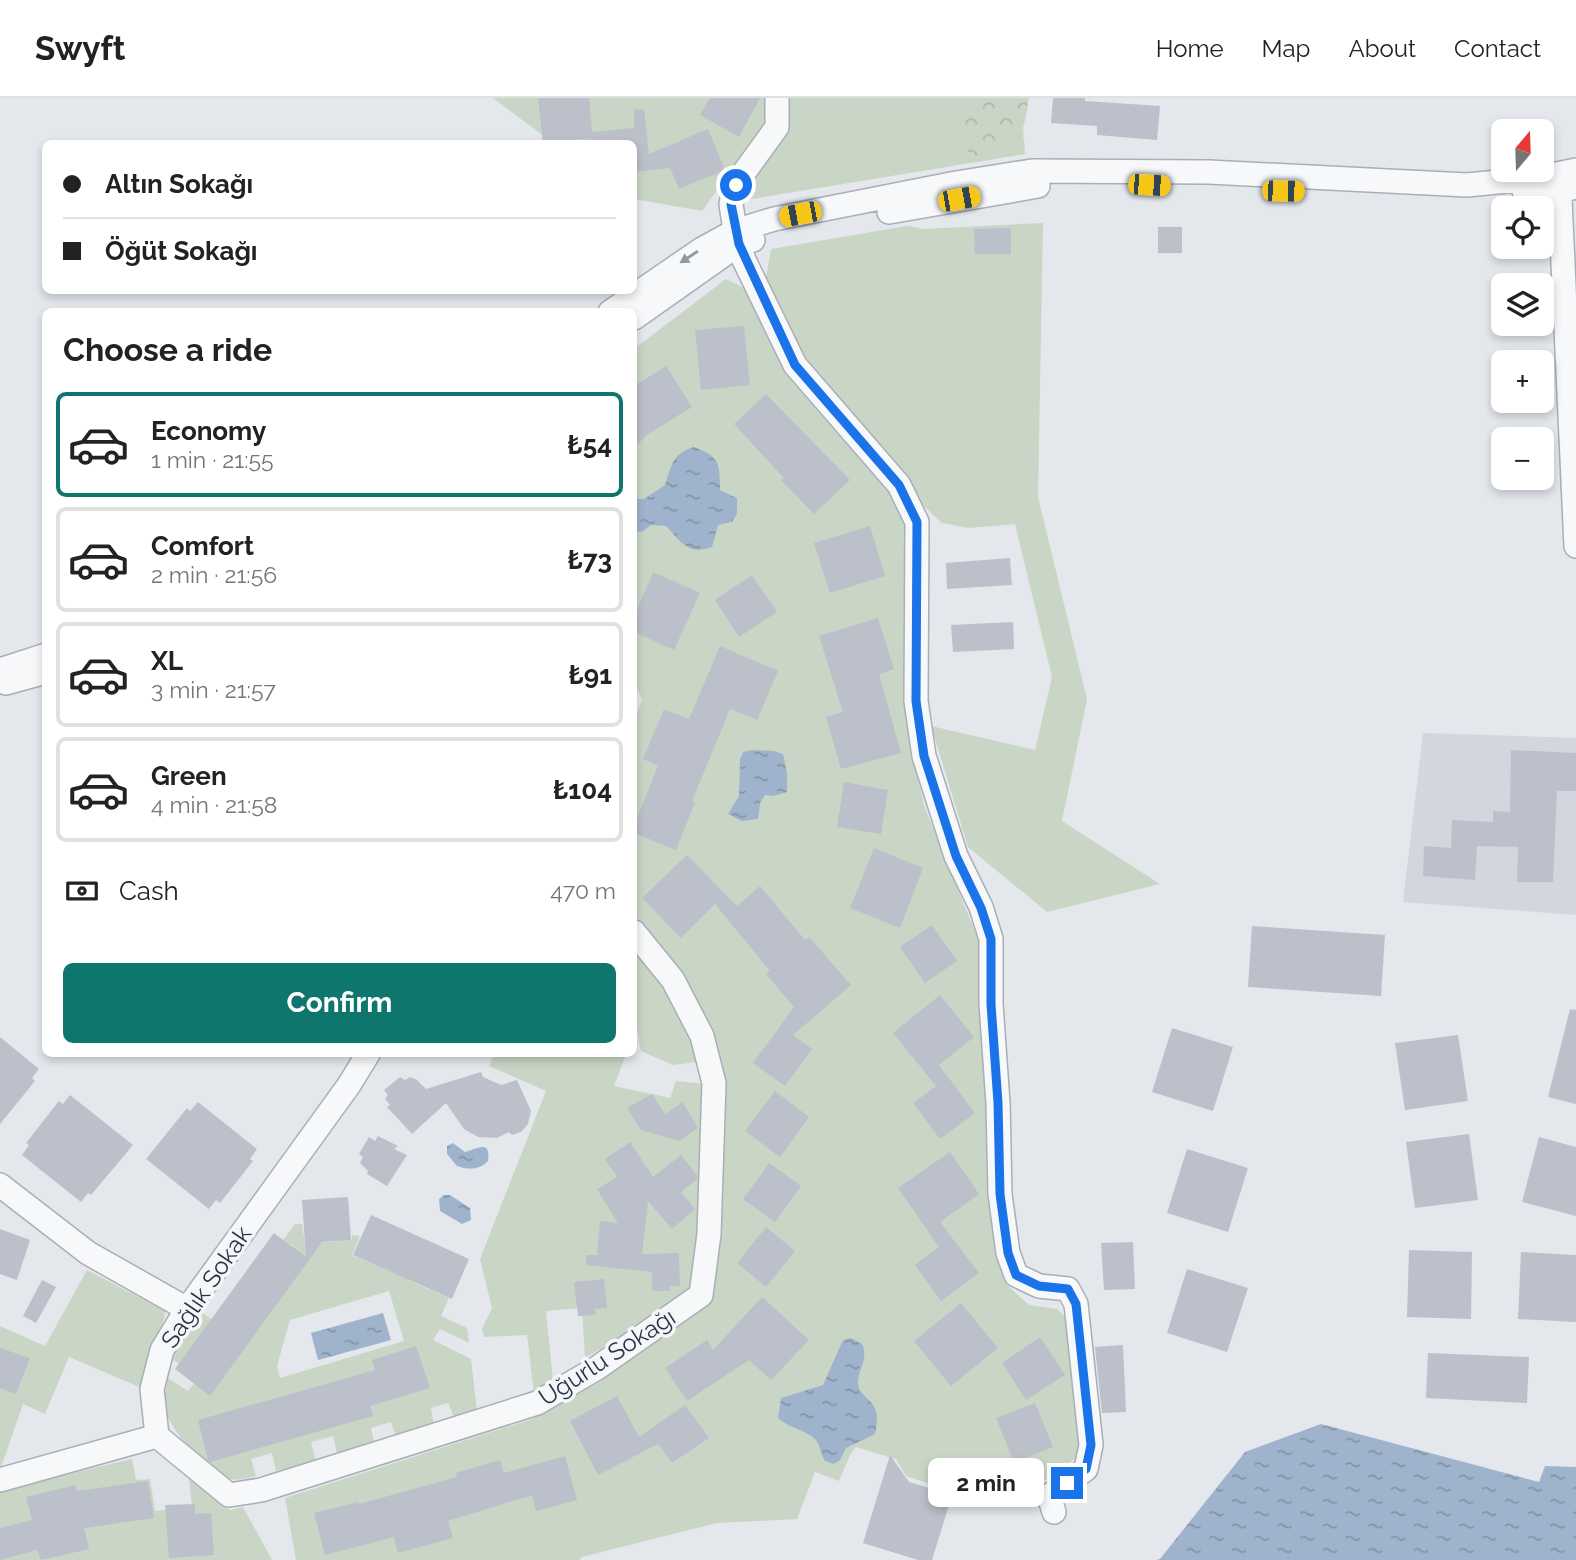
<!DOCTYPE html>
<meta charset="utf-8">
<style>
body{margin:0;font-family:Raleway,sans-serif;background:#f6f6f6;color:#222;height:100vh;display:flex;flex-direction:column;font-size:26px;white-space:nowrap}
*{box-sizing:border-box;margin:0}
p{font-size:23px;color:#767676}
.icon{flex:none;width:38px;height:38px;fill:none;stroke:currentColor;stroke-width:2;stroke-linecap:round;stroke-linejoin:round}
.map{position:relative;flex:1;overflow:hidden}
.sheet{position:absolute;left:42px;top:210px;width:595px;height:749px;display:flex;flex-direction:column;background:#fff;border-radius:10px;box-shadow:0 4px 10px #0003}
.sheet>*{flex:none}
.guide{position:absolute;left:42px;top:42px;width:595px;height:154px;border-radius:10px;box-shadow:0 4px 10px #0003;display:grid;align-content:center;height:154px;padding:0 21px;background:#fff}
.needle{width:46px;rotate:19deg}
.controls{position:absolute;left:1491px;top:21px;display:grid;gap:14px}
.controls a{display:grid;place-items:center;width:63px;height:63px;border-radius:10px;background:#fff;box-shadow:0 4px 10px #0003;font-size:35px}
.end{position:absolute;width:32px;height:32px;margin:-16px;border:9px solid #1a73e8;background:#fff;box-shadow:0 0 0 4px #fff}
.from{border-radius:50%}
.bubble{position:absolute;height:49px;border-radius:10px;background:#fff;box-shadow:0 4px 10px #0003;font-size:23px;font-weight:700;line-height:49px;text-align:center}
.car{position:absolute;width:21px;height:42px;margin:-21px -10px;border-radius:9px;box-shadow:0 0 5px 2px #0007;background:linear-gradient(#f5c518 24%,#345 0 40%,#f5c518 0 76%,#345 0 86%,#f5c518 0)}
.guide b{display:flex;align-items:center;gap:24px;height:66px;font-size:26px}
.guide b+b{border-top:2px solid #e0e0e0}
.guide i{width:18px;height:18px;background:#222}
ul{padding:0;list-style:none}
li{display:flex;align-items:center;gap:21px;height:105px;margin:0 14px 10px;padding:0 7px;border:4px solid #e0e0e0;border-radius:10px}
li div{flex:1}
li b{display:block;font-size:26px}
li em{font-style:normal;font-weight:700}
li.selected{border-color:#0f766e}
li>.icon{width:63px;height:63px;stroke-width:1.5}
h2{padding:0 21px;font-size:32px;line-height:84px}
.pay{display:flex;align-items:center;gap:18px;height:77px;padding:0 21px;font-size:26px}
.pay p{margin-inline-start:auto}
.button{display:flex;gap:14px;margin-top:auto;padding:14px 21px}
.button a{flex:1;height:80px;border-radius:10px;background:#0f766e;color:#fff;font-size:28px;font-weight:700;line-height:80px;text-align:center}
header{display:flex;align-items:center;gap:42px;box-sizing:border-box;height:98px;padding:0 35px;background:#fff;border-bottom:2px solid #e0e0e0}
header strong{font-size:33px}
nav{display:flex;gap:38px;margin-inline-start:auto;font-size:24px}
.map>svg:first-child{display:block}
</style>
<header>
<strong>Swyft</strong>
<nav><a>Home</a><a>Map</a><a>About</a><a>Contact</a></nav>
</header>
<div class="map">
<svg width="1576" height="1462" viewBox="0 0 1576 1462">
<defs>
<pattern id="forest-crowns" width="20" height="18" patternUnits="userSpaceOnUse" patternTransform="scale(1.75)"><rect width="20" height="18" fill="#c9d6c5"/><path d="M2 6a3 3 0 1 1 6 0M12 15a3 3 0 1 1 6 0" fill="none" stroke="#adb8ab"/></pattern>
<pattern id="water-ripples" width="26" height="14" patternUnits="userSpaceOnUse" patternTransform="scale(1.75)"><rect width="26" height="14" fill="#9fb4cc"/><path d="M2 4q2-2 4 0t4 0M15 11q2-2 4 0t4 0" fill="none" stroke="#8293a7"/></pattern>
</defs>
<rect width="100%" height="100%" fill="#e4e7ec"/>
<!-- built -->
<path fill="#d2d6de" d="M1423,635L1576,640V817L1403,804Z"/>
<!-- green -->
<path fill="#c9d6c5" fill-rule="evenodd" d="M493,0H770L771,17L702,113L634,101V46L553,45Z
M788,0H1021L1025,56L746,102L744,95L786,35Z
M1043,125L1038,399L1087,601L1062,723L1160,786L1047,814L968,749L931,628L1035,652L1052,579L1015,426L969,430L942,425L924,408L894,368L806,267L770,198L766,180L771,151L907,128L924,131Z
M726,181L748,192L791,282L894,401L907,426L906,596L912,655L925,710L980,846L989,1103L997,1156L1006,1186L1029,1207L1057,1211L1068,1222L1083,1346L1078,1359L1026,1395L952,1393L906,1378L896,1361L856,1349L850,1357L839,1383L815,1374L797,1421L717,1425L582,1459L579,1462H296L285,1400L532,1321L598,1285L710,1201L721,988L634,823V625L642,601L634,585V251Z
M634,848L667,893L699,957L697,964L673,967L641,953L634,912Z
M494,956H626L614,988L670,1000L676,983L706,986L700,1136L692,1195L585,1260L582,1210L546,1213L553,1282L534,1295L527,1237L484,1239L482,1231L492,1210L480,1161L546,993L489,968Z
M295,1126H302L305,1146L352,1142V1137L360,1138L352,1157L396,1176L416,1163L408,1182L449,1200L441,1218L467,1230L469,1245L440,1231L433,1242L471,1261L477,1313L454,1320L448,1305L431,1310L434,1326L396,1339L391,1324L371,1330L374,1344L337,1355L333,1338L311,1344L316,1363L276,1373L272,1355L251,1361L256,1378C248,1380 237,1383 229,1381C208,1375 167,1329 164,1308C163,1299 167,1288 168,1280L188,1293L199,1279L169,1259L203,1215L229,1235L293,1148L283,1142ZM389,1193L404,1243L280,1280L277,1268L290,1222Z
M87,1172L165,1213L163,1225L151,1251L142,1290L69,1259L45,1316L23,1306L0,1372V1228L45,1248Z
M132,1361L136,1382L150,1381L155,1413L192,1408L189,1380L230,1412L243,1409L272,1462H0V1392Z"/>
<!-- forest -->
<path fill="url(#forest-crowns)" d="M970,0H1029C1021,47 1021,50 973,59L959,44L971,6Z"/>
<!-- water -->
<path fill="url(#water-ripples)" d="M694,349C720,358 720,367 720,392L737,400V416L732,424L718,427L712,449C688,458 680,443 666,428L651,427L642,434L634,433V401H644L665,387C671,369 672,355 694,349Z
M753,652L774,653L783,656L787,675V694L773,698L765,697L760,705L758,721L742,723L728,716L739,698L740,661L743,654Z
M453,1045L465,1054C477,1051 491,1041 488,1063C480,1072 468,1072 457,1068L447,1056V1048Z
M444,1097H450L470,1110L471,1122L462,1126L440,1113L439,1101Z
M383,1215L391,1242L318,1262L311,1235Z
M851,1240L862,1246C869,1262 858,1270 858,1285C859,1304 884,1298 875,1336L846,1350L840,1362L834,1366L825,1363C820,1355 821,1348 815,1341C806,1332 790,1331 778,1320L781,1300L823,1287L843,1242Z
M1321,1326L1539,1384L1545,1368L1576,1369V1462H1156L1160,1461L1245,1354Z"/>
<!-- building -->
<path fill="#bbc0ca" d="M538,0H589L592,34L634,30V12L644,11L649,56L708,31L725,72L679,91L670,70L634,74V46H592V40L543,45Z
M710,0H760L739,39L700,17Z
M1053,0H1085V3L1160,8L1157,42L1097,37V28L1051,25Z
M1158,129H1182V155H1158Z
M1011,130V156H975L974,131Z
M744,228L750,287L701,292L695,232Z
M666,268L692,309L648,336L634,350V288Z
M766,296L850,382L814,416L781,382L784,380L734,326Z
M870,428L885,478L830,495L814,445Z
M1010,460L1012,487L947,491L946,465Z
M653,474L700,495L674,552L634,534V519Z
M752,477L777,514L739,539L715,502Z
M878,520L894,571L879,576L901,655L841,671L826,619L843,614L819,538Z
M1013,524L1014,551L953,554L951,527Z
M720,548L778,573L757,622L730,611L692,703L695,704L676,752L634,735V728L658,668L643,661L664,611L689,621Z
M1511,652L1576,655V693H1557L1553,784H1517L1518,749L1477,748L1475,782L1423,778L1424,748L1451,750L1452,722L1493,724V713L1510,714Z
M844,684L888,692L881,736L837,729Z
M874,750L923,770L900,830L850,810Z
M687,757L737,808L760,788L805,842L809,839L851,887L793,937L812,951L785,988L753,965L794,909L766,876L770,873L715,806L681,840L642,800Z
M932,827L957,863L925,885L900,849Z
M1252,828L1385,837L1381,898L1248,889Z
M940,897L974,939L939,967L975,1015L940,1041L913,1005L936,988L893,935Z
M1570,911L1576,912V1006L1548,999Z
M1172,930L1233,949L1213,1013L1152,994Z
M1458,937L1468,1003L1405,1012L1395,945Z
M0,939L39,971L32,980L35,983L0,1026Z
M481,974L483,979L501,987L517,982L531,1013L528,1026L521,1034L512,1037L509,1034L497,1040L478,1039L464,1031L446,1005L412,1036L387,1009L390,1007L385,1001L388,997L384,992L400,979L405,982L410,979L417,982L426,991Z
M775,993L809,1019L780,1059L745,1033Z
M652,996L665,1016L683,1004L698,1030L679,1043L641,1032L627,1010Z
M70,997L133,1047L91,1097L88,1095L81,1104L22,1057L29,1047L26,1045L59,1003L63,1006Z
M198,1004L257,1051L250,1061L253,1063L220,1105L216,1102L209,1111L146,1061L187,1010L190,1013Z
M1469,1036L1478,1102L1415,1110L1406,1044Z
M378,1038L398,1048L394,1051L407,1057L387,1088L367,1076L368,1073L360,1065L363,1059L359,1056L369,1039L375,1043Z
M1539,1039L1576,1049V1118L1522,1104Z
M630,1044L653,1079L681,1057L697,1077V1081L681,1094L695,1111L672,1131L648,1103L642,1156L679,1155L680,1188H670V1193H652V1174L586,1167V1157H597L600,1123L618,1125L597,1091L617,1079L605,1061Z
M1187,1051L1248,1070L1228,1134L1167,1115Z
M950,1054L979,1096L940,1124L979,1175L941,1203L915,1167L939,1149L898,1090Z
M769,1065L801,1088L775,1124L743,1101Z
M348,1099L351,1142L322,1144L210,1298L175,1271L274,1135L306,1159L302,1102Z
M371,1117L469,1161L452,1201L353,1157Z
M766,1129L795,1153L766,1189L737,1165Z
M0,1131L30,1142L17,1182L0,1176Z
M1133,1144L1135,1191L1104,1192L1101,1145Z
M1409,1152L1472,1154L1471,1221L1407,1219Z
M1521,1154L1576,1157V1224L1518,1221Z
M1187,1171L1248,1190L1227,1254L1167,1235Z
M604,1181L607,1210L595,1211L596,1217L578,1218L574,1184Z
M42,1182L56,1189L36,1225L23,1218Z
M762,1199L809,1242L771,1282L749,1262L687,1303L665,1270L707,1242L713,1252Z
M961,1205L998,1250L951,1288L914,1243Z
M1040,1239L1065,1277L1026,1302L1002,1265Z
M1123,1247L1126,1314L1102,1315L1095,1249Z
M416,1248L430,1290L370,1308L373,1318L210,1364L208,1362L198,1322L375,1272L372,1262Z
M0,1250L30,1260L16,1296L0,1290Z
M1428,1255L1529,1259L1527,1305L1426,1300Z
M617,1298L639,1339L685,1307L709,1340L672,1365L658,1346L598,1377L570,1323Z
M1035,1305L1053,1349L1014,1364L996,1320Z
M890,1357L909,1384L952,1397L932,1462H918L863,1445Z
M565,1358L577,1402L536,1413L532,1397L448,1423L453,1440L398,1455L394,1439L325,1457L314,1415L359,1404V1406L457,1379L456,1375L500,1362L504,1375Z
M148,1383L154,1420L84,1430L89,1451L41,1462L37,1452L0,1462V1430L32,1422L26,1399L76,1387L77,1393Z
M195,1406V1416L211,1415L214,1457L169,1460L165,1407Z"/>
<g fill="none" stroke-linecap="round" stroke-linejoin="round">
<!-- minor casing -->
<g stroke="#a9aeb7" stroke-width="26">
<path id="minor" d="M777,0V29L735,87L731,106L735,133L744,162L795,267L899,387L917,424L916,603L924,658L956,758L981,809L991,841V906L998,1005L1000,1096L1008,1155L1016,1177L1039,1188L1068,1191L1076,1206L1091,1347L1086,1371L1049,1398L1054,1414
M1559,79L1576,448
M1524,93H1560L1576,89
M889,114L1038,88
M610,214L702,151L735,133L774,121L956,85L1032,73L1209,74L1467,87L1538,80L1576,72
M634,220L739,146L753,142
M0,572L46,557
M6,585L46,574
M0,1087L88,1155L187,1211
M157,1338L229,1397L261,1392L537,1305L597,1270L701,1197L709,1136L714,985L702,938L673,882L634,834
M0,1382L157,1338L152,1291L162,1252L187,1211L349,987L368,956"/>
</g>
<!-- minor -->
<use href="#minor" stroke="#f7f8fa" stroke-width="23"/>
</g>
<!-- one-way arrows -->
<defs><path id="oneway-solid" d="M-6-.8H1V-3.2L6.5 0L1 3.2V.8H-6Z" transform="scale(1.75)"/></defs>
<use fill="#9196a0" href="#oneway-solid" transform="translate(689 159) rotate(147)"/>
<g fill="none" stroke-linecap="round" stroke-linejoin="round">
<!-- route -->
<path stroke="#1a73e8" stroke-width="9" d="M736,87L731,106L739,146L795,267L899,387L917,424L916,603L924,658L956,758L981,810L991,841V906L998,1005L1000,1096L1008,1155L1016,1177L1039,1188L1068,1191L1076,1206L1091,1347L1086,1371L1067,1385"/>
</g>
<g text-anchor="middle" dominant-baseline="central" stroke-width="7" stroke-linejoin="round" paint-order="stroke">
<!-- street labels -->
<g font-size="24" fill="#2b3445" stroke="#f4f6f9">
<text transform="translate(206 1189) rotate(-56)">Sağlık Sokak</text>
<text transform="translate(607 1259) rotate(-33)">Uğurlu Sokağı</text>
</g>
</g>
</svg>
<div class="controls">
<a><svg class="needle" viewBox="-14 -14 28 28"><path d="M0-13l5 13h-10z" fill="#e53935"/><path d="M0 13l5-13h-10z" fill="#767676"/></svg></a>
<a><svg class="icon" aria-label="locate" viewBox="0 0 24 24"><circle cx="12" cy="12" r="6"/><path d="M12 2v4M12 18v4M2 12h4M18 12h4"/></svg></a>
<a><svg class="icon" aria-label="layers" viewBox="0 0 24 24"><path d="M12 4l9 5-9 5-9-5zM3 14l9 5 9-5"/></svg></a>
<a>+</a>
<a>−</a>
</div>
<i class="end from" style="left:736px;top:87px"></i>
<i class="end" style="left:1067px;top:1385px"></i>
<div class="bubble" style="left:928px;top:1360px;width:116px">2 min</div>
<i class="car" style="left:1149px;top:87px;rotate:93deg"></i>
<i class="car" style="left:1283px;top:93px;rotate:91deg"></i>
<i class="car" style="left:959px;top:101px;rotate:80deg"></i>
<i class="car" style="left:800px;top:116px;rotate:259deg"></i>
<div class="guide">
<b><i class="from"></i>Altın Sokağı</b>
<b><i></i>Öğüt Sokağı</b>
</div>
<section class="sheet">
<h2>Choose a ride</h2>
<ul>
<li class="selected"><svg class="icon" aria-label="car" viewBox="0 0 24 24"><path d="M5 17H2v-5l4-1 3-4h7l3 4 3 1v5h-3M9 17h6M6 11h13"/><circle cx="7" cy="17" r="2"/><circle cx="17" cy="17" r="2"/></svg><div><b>Economy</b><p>1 min · 21:55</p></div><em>₺54</em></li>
<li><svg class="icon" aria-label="car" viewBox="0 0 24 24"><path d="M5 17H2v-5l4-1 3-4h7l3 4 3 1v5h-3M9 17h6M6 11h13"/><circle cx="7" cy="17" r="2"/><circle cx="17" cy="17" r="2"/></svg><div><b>Comfort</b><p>2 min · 21:56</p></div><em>₺73</em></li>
<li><svg class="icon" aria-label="car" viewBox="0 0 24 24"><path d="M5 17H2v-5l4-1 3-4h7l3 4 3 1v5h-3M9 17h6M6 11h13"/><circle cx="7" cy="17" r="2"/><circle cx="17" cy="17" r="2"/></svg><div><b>XL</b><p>3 min · 21:57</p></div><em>₺91</em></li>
<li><svg class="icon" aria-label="car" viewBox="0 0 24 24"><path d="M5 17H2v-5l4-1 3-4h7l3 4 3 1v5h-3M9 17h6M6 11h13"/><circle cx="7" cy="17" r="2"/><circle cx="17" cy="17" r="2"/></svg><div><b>Green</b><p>4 min · 21:58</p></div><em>₺104</em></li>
</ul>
<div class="pay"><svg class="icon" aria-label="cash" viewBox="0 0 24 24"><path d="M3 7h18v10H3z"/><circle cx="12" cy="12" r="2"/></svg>Cash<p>470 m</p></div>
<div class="button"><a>Confirm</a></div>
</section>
</div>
